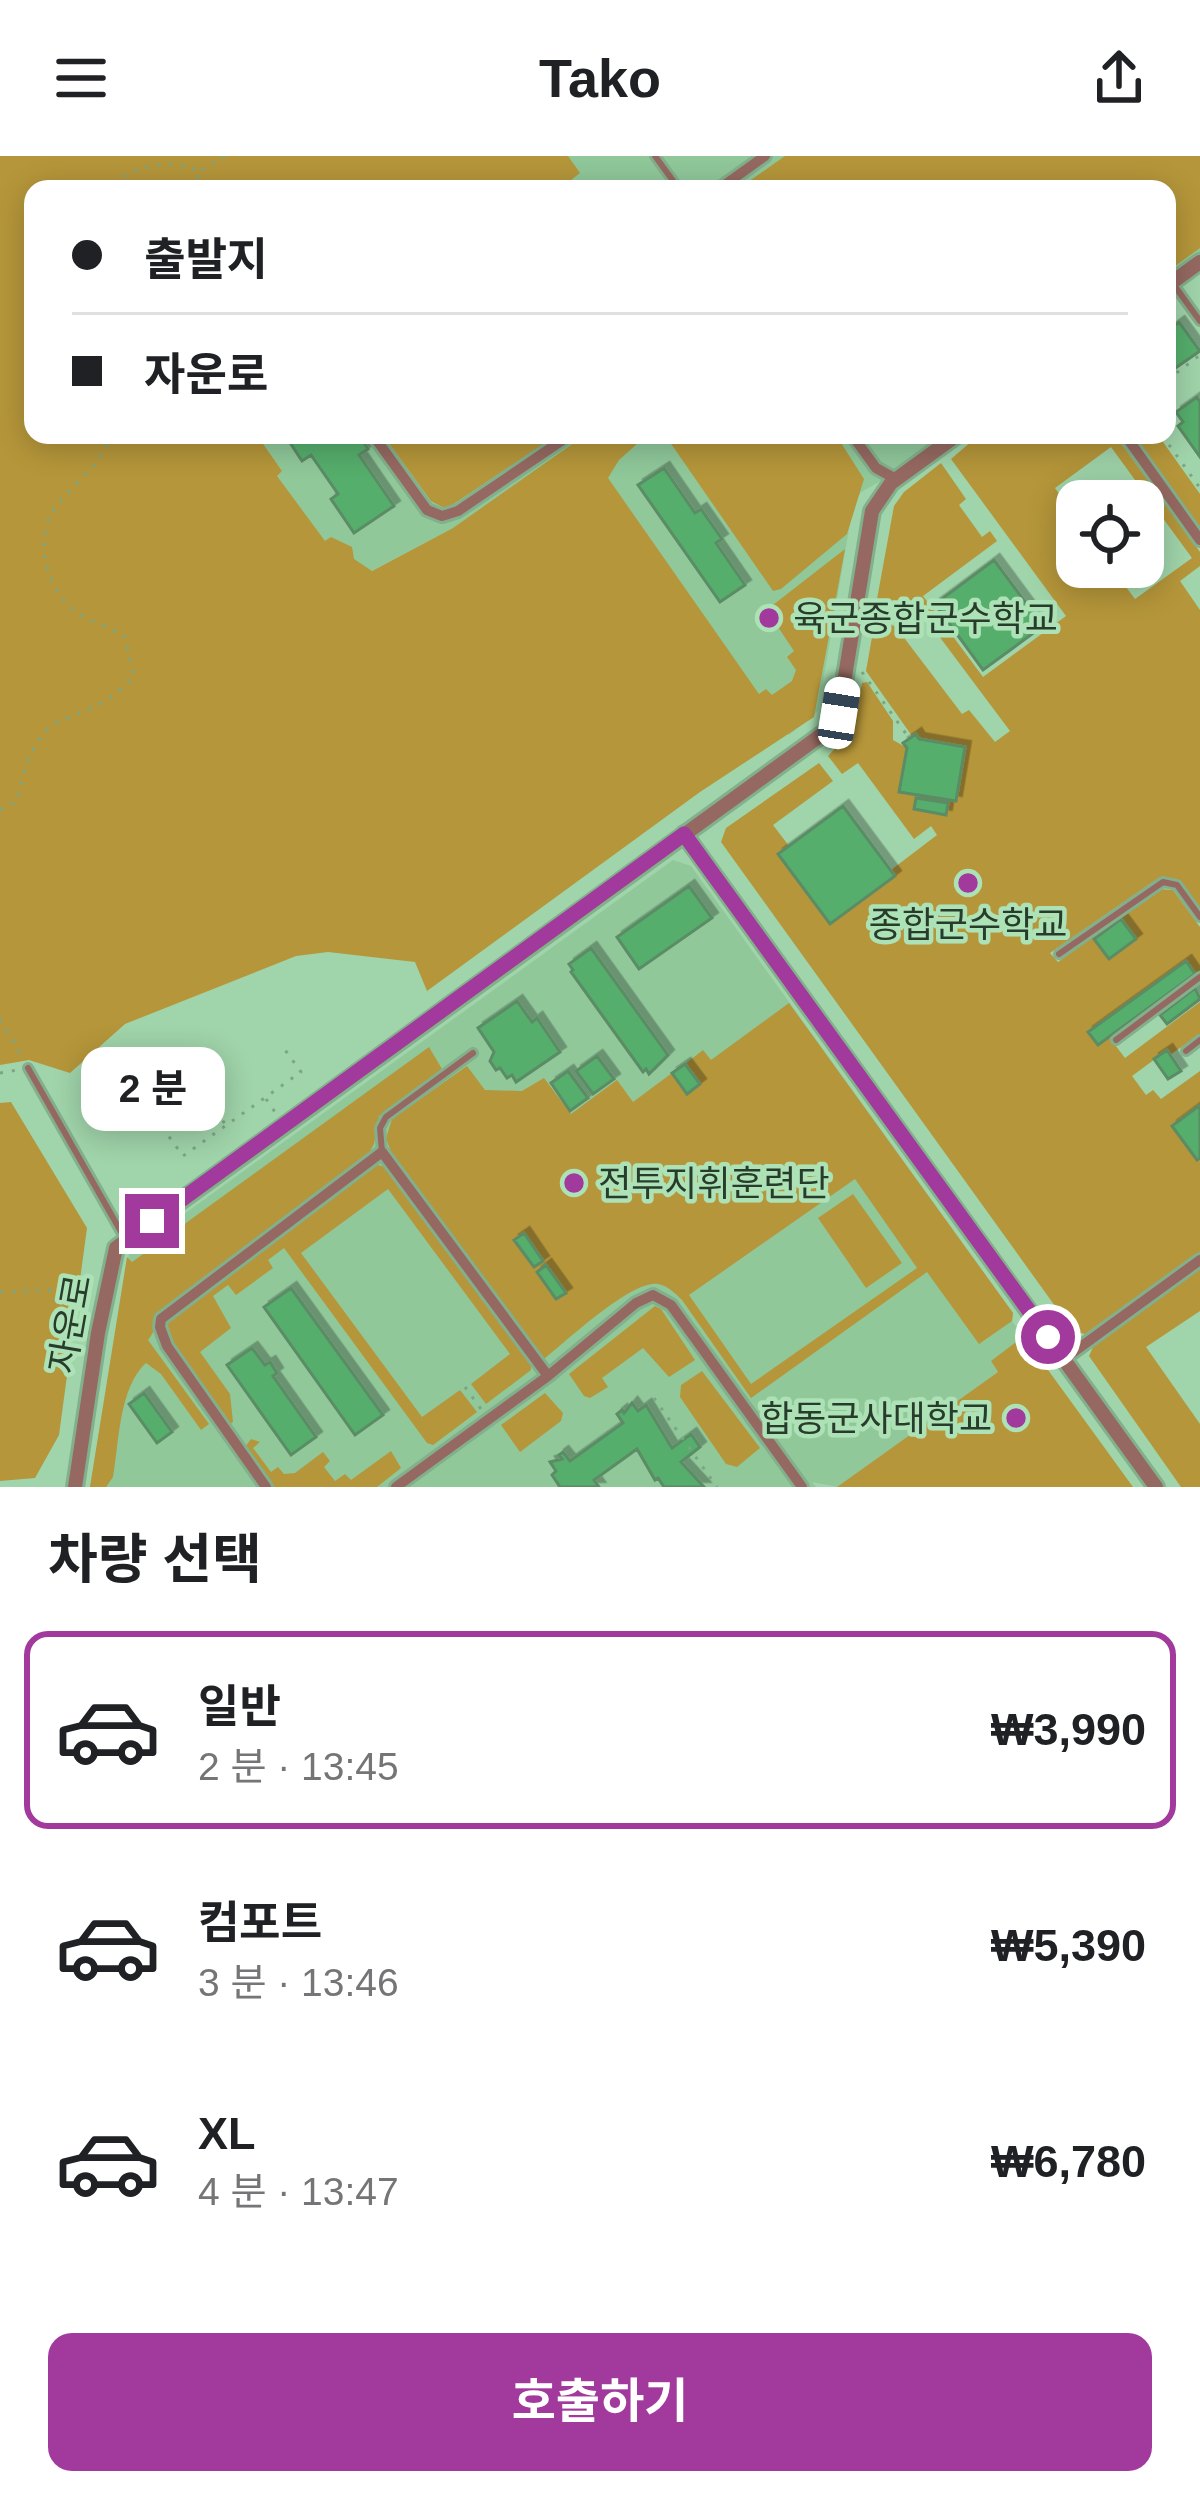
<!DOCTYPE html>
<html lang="ko">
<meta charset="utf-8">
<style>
body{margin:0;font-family:Helvetica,"Noto Sans KR",sans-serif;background:#f2f2f2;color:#202124;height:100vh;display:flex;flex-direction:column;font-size:45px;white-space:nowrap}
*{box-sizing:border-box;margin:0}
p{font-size:39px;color:#757577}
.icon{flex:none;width:66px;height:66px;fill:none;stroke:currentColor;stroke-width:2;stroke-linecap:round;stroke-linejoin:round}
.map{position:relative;height:1331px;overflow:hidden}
.drawer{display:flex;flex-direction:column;background:#fff;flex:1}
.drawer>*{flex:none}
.hud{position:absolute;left:24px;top:24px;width:1152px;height:264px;border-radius:24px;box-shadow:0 6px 30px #0003;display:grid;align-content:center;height:264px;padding:0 48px;background:#fff}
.controls{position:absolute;left:1056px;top:324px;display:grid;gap:24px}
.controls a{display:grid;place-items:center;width:108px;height:108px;border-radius:24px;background:#fff;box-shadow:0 6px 30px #0003;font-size:60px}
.end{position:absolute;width:54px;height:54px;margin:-27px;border:15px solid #a2399c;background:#fff;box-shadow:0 0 0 6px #fff}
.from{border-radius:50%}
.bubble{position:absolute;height:84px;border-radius:24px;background:#fff;box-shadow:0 6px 30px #0003;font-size:39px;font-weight:700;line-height:84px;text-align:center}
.car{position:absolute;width:36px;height:72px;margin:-36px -18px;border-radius:15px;box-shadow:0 0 9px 3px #0007;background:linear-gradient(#fff 24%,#345 0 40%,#fff 0 76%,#345 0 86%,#fff 0)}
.hud b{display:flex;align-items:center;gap:42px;height:114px;font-size:45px}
.hud b+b{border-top:3px solid #e0e0e0}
.hud i{width:30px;height:30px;background:#202124}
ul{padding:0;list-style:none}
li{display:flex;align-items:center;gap:36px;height:198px;margin:0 24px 18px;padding:0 24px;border:6px solid transparent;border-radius:24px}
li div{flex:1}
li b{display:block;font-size:45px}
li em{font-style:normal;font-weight:700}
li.current{border-color:#a2399c}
li>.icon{width:108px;height:108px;stroke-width:1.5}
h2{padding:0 48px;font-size:54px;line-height:144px}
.primary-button{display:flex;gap:24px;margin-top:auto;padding:24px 48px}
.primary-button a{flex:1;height:138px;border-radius:24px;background:#a2399c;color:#fff;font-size:48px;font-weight:700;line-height:138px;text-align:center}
header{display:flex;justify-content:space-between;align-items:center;height:156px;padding:0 48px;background:#fff;font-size:54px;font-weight:700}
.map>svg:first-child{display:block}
</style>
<header><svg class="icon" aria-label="menu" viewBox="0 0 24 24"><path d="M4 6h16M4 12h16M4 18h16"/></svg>Tako<svg class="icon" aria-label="share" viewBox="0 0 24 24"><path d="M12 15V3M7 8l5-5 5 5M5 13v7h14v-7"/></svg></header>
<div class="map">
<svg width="1200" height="1331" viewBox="0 0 1200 1331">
<defs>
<filter id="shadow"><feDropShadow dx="5.5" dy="-5.5" stdDeviation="0" flood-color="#0004"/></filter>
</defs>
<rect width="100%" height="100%" fill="#a0d4aa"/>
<!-- built -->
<path fill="#90c89a" d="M534,0H1200V101L1167,124V33H527Z
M257,279H950L897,316L861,336L853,349L818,555L789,579L737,508L453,372L371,415L325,386L276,320L282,315Z
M673,704L691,710L1013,1157L1012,1165L1027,1185L1024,1183L991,1205L998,1216L837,1331L812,1326L816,1331H90L129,1098Z"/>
<!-- green -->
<path fill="#b5963a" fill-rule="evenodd" d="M0,0H568L580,17L560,33H33V279H257L282,315L277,320L325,385L331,381L352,391L354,403L372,415L453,372L585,279H647L619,304L608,322L759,538L766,533L772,539L792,525L796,514L787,501L794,495L770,459L762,463L760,459L845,393L814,561L700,636L427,835L415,806L328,796L296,800L125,868L70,917L29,904L0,909Z
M785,0H1200V92L1167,116V33H738Z
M383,279H557L446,353L431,345Z
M665,279H836L864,323L847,378L781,433L773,435Z
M979,279H1115L1200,396V410L1180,425L1200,454V753L1182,728L1160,721L1050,797L1058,806L1159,733L1173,734L1200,771V815L1195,818L1185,805L1089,876L1109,881L1125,902L1200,846V878L1170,899L1166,895L1132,920L1146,939L1153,934L1161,943L1200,915V949L1172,970L1197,1004L1200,1002V1096L1085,1178L1073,1175L721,686L726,672L819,607L833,625L773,669L789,690L779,699L831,768L894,721L891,714L937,679L931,670L914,683L858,607L842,618L828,600L853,573L862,527L867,526L893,565V584L907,592L900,635L956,644L965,591L912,580L866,515L875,464L910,475L905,483L962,558L969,554L995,586L1010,575L921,456L908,462L875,454L894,350L904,336L941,307L966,343L959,349L982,381L990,375L997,385L923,440L983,521L1066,460L951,303ZM1111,291L1192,402L1135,443L1111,411H1077V364L1055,332Z
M1131,279H1158L1200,338V375Z
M789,847L1013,1157L1012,1165L979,1188L927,1116L751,1242L682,1144C675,1137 668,1130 658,1128C631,1124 567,1185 544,1203L391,996L386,982L392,963L467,910L485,934L522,935L544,922L571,958L617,924L633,946L672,917L687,938L700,928L685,908L703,894L711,904ZM855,1023L917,1112L751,1228L689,1139Z
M429,891L442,913L379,960L374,988L367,1001L164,1152C156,1163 157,1173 148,1184L209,1268L201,1274L161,1218L146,1207C119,1231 119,1287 113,1321L106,1331H90L127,1101L132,1106Z
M11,946L87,1072L59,1279L35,1322L0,1325V947Z
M377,1009L391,1012L531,1208V1214L486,1248L471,1228L510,1198L388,1033L301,1097L422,1261L460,1234L477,1256L433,1289L427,1287L284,1092L268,1104L273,1112L236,1139L228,1129L213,1140L231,1172L200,1196L230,1238L233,1266L228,1270L169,1189L163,1164Z
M853,1038L902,1107L866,1132L818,1062Z
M1200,1112V1155L1146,1191L1200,1268V1331H1181L1089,1200L1094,1189Z
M655,1150L661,1153L695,1204L669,1221L643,1192L602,1222L608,1231L590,1242L584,1240L569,1218Z
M1020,1183L1027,1185L1133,1331H837L998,1216L991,1205Z
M702,1215L760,1292L737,1311L726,1308L680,1241L681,1229Z
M545,1237L563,1257L561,1265L520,1296L501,1269Z
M251,1283L260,1286L253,1292L271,1316L278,1311L284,1318L295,1317L323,1296L330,1305L324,1311L335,1325L345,1318L351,1324L391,1295L401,1312L377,1331H274L245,1291Z"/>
<!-- building -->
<path fill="#55ae6c" stroke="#5b8c65" stroke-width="3" filter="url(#shadow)" d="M1179,166L1200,195L1167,218V175Z
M1197,241L1200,246V301L1178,270L1183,266L1176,256Z
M285,279H346L350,285L359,279L368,293L359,299L394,350L354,377L331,343L338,338L311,299L302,305Z
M664,312L695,357L701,353L722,383L716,387L745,429L720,446L638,329Z
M994,404L1043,470L983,514L935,448Z
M916,578L919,583L965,591L956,645L899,636L907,592L903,587Z
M916,642L948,647L946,659L914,653Z
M843,650L895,720L830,768L778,698Z
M689,730L712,762L639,813L617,781Z
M1121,763L1136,783L1109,803L1094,783Z
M591,792L668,899L649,918L646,913L643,916L571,816L573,814L569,808Z
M1186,805L1195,818L1098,889L1088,876Z
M1195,832L1200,843L1167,868L1160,859Z
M517,845L532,866L537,862L560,896L516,926L512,919L507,922L500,912L496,914L490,905L494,896L478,872Z
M1167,894L1181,915L1168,923L1154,903Z
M597,900L614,923L593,938L576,915Z
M685,908L700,928L687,938L672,917Z
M568,915L588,942L570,955L551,927Z
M1200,949V1002L1197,1004L1172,970Z
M524,1077L543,1105L534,1111L514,1084Z
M546,1109L566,1137L556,1143L537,1116Z
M291,1132L383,1259L355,1279L264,1151Z
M252,1192L265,1209L270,1206L277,1217L273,1220L316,1281L291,1299L227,1209Z
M144,1237L172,1276L157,1287L129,1248Z
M632,1247L638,1255L646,1249L672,1292L691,1278L700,1291L681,1306L704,1331H664L658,1322L655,1324L637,1293L594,1324L599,1331H560L552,1319L556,1315L550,1306L562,1303L559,1299L563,1296L570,1305L623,1267L617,1258L622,1254L624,1257Z"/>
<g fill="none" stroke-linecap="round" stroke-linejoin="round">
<!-- service casing -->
<g stroke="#83b08c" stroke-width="12">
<path id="service" d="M655,0L679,33
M1174,129L1200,165
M1059,798L1163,726L1177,729L1200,761
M1116,884L1200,821
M1186,895L1200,884
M28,912L124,1081
M382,996L380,972L386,961L473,897"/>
</g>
<!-- minor casing -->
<g stroke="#83b08c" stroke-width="16">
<path id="minor" d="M719,33L765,0
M373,279L427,354L442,360L458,355L570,279
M852,279L876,312L896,323
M1125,279L1200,384
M1064,1203L1200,1104
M266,1331L167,1190L160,1171L161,1163L382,996L548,1220
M396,1331L548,1220L636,1147L653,1139L671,1149L802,1331"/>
</g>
<!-- tertiary casing -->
<g stroke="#83b08c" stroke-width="20">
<path id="tertiary" d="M1167,130L1200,106
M684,678L1156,1331
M75,1331L98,1177L116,1092L828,574L839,557L872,355L891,327L957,279"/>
</g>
<!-- path -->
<path stroke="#7ba683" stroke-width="3" stroke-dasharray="3 9" stroke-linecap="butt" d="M202,14L225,0
M103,33C133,12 166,0 200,15L193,33
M1167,224L1200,199
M1162,279L1200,332
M862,516L909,582
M0,654L17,645C41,531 74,585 134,520L124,479C111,472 94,467 81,459C44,436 31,379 60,345C80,323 100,307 112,279
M0,863L23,903
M0,917L17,914
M266,943L275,956
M209,945L225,968
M162,971L183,1000L301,916L283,891
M0,1136L52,1134L67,1172L86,1175
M465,1231L481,1253
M654,1242L717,1331"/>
<!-- service -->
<use href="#service" stroke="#956961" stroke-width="6"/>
<!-- minor -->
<use href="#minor" stroke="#956961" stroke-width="10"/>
<!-- tertiary -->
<use href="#tertiary" stroke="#956961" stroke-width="14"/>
</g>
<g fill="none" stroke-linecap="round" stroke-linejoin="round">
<!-- route -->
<path stroke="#a2399c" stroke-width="15" d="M152,1065L684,678L1048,1181"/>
</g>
<!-- markers -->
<g fill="#a2399c" stroke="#ade1b6" stroke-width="4.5">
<circle cx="769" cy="462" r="12"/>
<circle cx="968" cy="727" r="12"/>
<circle cx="574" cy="1027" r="12"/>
<circle cx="1016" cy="1262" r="12"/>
</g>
<g text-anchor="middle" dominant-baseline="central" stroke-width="9" stroke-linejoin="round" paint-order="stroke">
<!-- poi labels -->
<g font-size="36" fill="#273c2b" stroke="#ade1b6" text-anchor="start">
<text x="793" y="462">육군종합군수학교</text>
<text x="968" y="768" text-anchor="middle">종합군수학교</text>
<text x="598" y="1027">전투지휘훈련단</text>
<text x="992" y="1262" text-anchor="end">합동군사대학교</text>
</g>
<!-- street labels -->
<g font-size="36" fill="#273c2b" stroke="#ade1b6">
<text transform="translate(70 1168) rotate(-80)">자운로</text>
</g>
</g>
</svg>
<div class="controls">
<a><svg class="icon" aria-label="locate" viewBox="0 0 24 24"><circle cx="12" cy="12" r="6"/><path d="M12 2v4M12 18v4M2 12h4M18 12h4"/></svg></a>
</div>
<i class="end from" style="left:1048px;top:1181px"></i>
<i class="end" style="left:152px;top:1065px"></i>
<div class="bubble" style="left:81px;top:891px;width:144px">2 분</div>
<i class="car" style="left:839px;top:557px;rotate:9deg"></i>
<div class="hud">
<b><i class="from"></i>출발지</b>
<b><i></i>자운로</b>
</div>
</div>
<section class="drawer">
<h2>차량 선택</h2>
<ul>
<li class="current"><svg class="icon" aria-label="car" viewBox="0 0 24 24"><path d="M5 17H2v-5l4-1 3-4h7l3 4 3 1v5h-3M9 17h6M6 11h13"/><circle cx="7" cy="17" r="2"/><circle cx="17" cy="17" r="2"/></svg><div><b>일반</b><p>2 분 · 13:45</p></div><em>₩3,990</em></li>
<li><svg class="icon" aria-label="car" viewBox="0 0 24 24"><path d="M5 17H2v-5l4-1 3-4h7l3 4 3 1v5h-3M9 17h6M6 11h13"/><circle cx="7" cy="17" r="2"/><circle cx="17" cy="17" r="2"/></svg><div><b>컴포트</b><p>3 분 · 13:46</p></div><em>₩5,390</em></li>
<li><svg class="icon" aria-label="car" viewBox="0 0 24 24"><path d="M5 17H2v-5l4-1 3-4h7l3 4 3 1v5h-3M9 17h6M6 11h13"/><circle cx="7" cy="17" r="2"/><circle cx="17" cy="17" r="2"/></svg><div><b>XL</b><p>4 분 · 13:47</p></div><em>₩6,780</em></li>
</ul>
<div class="primary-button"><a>호출하기</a></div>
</section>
